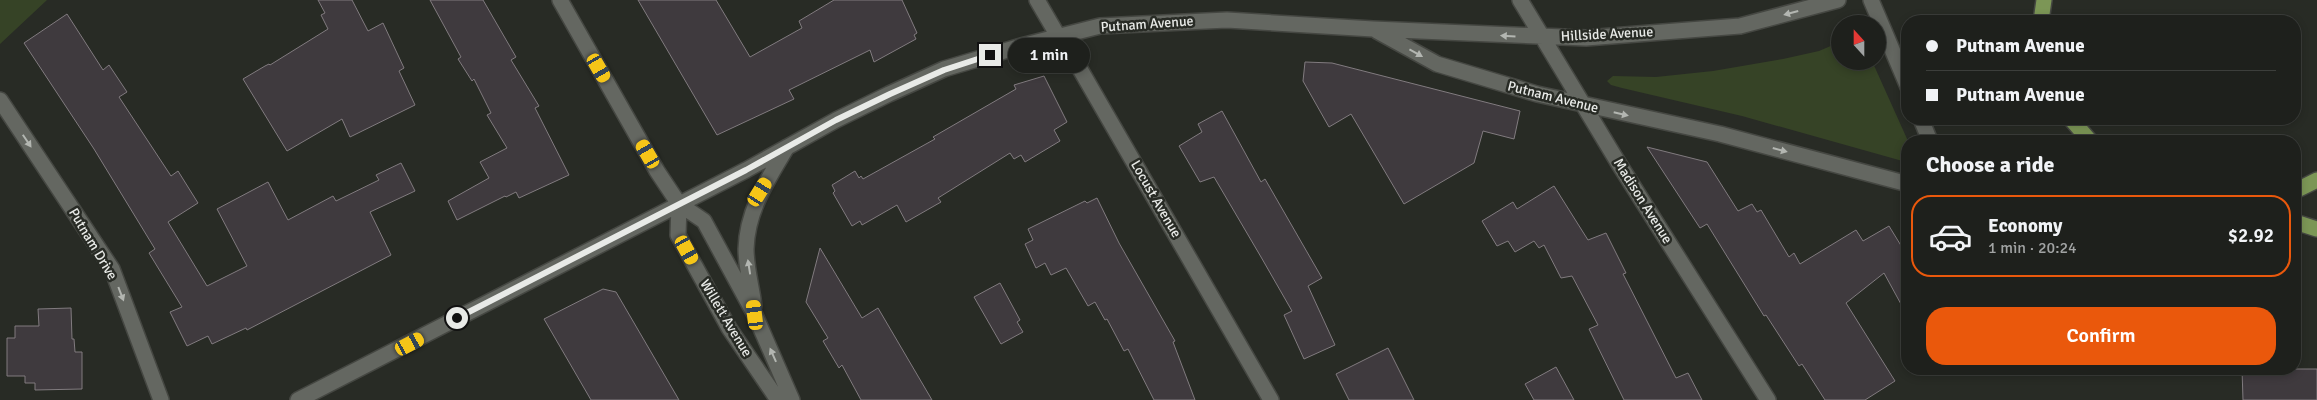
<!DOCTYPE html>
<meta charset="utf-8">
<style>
body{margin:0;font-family:Signika,sans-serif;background:#262825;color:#f1f3f6;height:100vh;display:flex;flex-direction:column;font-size:19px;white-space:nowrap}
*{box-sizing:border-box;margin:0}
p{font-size:16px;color:#a1a3a3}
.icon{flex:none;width:28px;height:28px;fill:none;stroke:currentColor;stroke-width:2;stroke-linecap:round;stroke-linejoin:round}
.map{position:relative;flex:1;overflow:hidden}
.panel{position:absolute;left:1901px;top:135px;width:400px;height:240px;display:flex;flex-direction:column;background:#1e201c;border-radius:20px;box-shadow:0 2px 8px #0003,0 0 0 1px #3c3e3b}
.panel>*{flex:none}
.hud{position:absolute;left:1901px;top:15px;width:400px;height:110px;border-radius:20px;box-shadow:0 2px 8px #0003,0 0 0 1px #3c3e3b;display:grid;align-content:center;height:110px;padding:0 25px;background:#1e201c}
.needle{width:32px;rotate:339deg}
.buttons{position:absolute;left:1831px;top:15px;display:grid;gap:10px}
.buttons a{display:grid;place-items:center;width:55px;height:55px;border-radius:50%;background:#1e201c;box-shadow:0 2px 8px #0003,0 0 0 1px #3c3e3b;font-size:25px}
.end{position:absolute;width:22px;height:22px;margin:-11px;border:6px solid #e8eae7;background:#111;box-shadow:0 0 0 2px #111}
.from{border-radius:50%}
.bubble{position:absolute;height:35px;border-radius:18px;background:#1e201c;box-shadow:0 2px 8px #0003,0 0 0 1px #3c3e3b;font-size:16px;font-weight:600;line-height:35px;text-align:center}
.car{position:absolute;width:15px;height:30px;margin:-15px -8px;border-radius:6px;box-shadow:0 0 4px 1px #0007;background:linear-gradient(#f5c518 24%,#345 0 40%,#f5c518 0 76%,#345 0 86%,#f5c518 0)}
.hud b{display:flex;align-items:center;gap:18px;height:48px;font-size:19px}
.hud b+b{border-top:1px solid #3c3e3b}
.hud i{width:12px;height:12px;background:#f1f3f6}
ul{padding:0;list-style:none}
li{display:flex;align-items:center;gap:15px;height:82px;margin:0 10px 8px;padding:0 15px;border:2px solid transparent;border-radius:20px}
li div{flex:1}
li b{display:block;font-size:19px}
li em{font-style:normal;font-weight:600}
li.on{border-color:#ea580c}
li>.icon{width:45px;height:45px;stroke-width:1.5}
h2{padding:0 25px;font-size:22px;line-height:60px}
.primary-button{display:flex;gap:10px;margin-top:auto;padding:10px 25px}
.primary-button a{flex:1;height:58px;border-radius:20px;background:#ea580c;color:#fff;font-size:20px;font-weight:600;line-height:58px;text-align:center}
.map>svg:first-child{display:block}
</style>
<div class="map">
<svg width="2317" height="400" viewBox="0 0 2317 400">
<rect width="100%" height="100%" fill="#282b25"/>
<!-- green -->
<path fill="#364326" d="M0,0H47L0,44Z
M1840,42V61H1872L1908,141L1906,162L1742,116L1622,88L1611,85L1607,81L1613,76L1656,77L1713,71L1783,59L1819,51Z"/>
<!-- building -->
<path fill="#3f3a3e" stroke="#817b7f" d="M318,0H352L368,31L383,23L404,68L399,71L415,105L350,137L342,119L287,151L243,79L265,66L269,64L270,65L328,29L321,15L325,13Z
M430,0H483L516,57L511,60L539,106L535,108L569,175L519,198L516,192L506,197L505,196L457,220L448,201L489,178L480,162L507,148L487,115L491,113L474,79L472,81L458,59L461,57Z
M638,0H716L750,57L802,28L799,21L834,0H902L917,33L914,35L916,39L874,62L870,50L789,90L794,99L717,135Z
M67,14L103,70L109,65L127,92L119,97L171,176L178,171L198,203L168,222L207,286L247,266L217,209L268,182L288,220L333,196L336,201L379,180L376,175L401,163L415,191L370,212L391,255L247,330L246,328L212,344L208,336L187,346L170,312L182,307L149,253L155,249L94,149L24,43Z
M1305,62L1332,63L1520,111L1514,139L1483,131L1474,163L1404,204L1351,114L1329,127L1303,81Z
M1044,76L1067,122L1054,130L1060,141L1025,162L1021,155L1014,159L1010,153L938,198L941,202L906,222L897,205L862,225L860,221L852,226L833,193L835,191L832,185L855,171L859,178L861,176L863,179L935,139L933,137L1016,89L1014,85Z
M1222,111L1261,182L1265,179L1322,278L1308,286L1335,345L1304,359L1284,315L1292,311L1261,257L1214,177L1200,182L1179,146L1202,132L1198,124Z
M1647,147L1707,162L1738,211L1752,204L1757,212L1761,210L1789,257L1794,253L1800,264L1856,230L1863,241L1889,226L1908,257V317L1884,273L1846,303L1895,381L1865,400H1825L1802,364L1799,366L1766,315L1764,316L1707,224L1700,228Z
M1554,186L1588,240L1606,233L1626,273L1623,274L1676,378L1688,373L1702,400H1624L1589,329L1598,325L1572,276L1561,278L1544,245L1539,248L1534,241L1515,252L1508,241L1497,246L1482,221L1513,202L1517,209Z
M1097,198L1119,243L1175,341L1173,342L1195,400H1154L1128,349L1124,351L1107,319L1105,320L1095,302L1088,306L1066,268L1051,275L1045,263L1036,268L1025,244L1033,240L1028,229L1085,201L1087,203Z
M820,248L862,318L878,308L932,400H861L842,365L839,368L823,341L828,338L806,302Z
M1000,283L1020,320L1017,322L1023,332L1001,344L974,297Z
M603,289L616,292L679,400H591L544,319Z
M71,308L72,339H74L75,352H82V389L35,390V383H25V376H7V338H15V326H39L38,309Z
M1388,348L1414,400H1349L1336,374Z
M1556,367L1574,400H1534L1525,384Z
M2242,369H2317V400H2243Z"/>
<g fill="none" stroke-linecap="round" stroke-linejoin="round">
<!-- minor casing -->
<g stroke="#454742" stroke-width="18">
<path id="minor" d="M560,0L657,171L679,204L704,221L755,315L792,400
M1037,0L1058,36L1080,69L1271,400
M1520,0L1619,164L1768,400
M1871,0L1908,87
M1377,31L1437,64L1537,94L1720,134L1908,184
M0,100L112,269L161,400
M1921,119L1930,141
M679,204L678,235L729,328L778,400
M754,306C752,288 746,268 746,249C747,210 768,179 787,147
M298,400L746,170L836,120L889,94L944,69L1021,46L1100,26L1227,20L1373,29L1586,38L1740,26L1838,0"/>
</g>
<!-- major casing -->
<g stroke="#454742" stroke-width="18">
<path id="major" d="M2041,21L2044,0
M2071,119L2090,141
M2295,191L2317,180
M2295,222L2317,229"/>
</g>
<!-- minor -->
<use href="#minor" stroke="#646761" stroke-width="15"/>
<!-- major -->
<use href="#major" stroke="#7c9656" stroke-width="15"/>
</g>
<!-- one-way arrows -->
<defs><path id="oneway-solid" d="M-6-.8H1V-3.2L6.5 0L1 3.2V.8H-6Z" transform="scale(1.25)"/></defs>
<g fill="#b3b6b1">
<use href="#oneway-solid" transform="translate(1791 13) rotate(165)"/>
<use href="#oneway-solid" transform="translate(1508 36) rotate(-177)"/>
<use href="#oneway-solid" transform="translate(1416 53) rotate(29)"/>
<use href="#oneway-solid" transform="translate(1621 114) rotate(13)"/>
<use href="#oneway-solid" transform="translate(27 141) rotate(56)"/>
<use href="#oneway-solid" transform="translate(1780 150) rotate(15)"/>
<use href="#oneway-solid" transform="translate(749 267) rotate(-99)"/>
<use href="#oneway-solid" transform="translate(121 294) rotate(69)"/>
<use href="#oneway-solid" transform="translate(773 355) rotate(-114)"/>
</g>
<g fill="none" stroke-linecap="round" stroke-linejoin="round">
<!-- route -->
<path stroke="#e8eae7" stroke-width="6" d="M457,318L746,170L836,120L890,94L944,70L990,55"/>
</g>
<g text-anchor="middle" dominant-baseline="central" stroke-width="5" stroke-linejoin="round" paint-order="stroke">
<!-- street labels -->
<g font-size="14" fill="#e8eae7" stroke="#282b25">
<text transform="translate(1147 24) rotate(-4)">Putnam Avenue</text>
<text transform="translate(1607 34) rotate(-3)">Hillside Avenue</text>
<text transform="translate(1553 97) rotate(14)">Putnam Avenue</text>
<text transform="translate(1156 199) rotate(60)">Locust Avenue</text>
<text transform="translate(1643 201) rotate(58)">Madison Avenue</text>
<text transform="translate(93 244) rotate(59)">Putnam Drive</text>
<text transform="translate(726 318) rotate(59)">Willett Avenue</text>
</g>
</g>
</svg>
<div class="buttons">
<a><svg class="needle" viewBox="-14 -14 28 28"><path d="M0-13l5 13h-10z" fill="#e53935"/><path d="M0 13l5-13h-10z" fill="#a1a3a3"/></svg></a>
</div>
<i class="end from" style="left:457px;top:318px"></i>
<i class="end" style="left:990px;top:55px"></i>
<div class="bubble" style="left:1008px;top:38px;width:82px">1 min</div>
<i class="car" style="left:599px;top:68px;rotate:150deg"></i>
<i class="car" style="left:648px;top:154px;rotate:330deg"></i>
<i class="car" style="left:760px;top:192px;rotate:32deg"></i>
<i class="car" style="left:687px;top:250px;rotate:151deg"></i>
<i class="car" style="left:755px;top:315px;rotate:353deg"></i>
<i class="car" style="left:410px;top:344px;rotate:62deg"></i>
<div class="hud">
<b><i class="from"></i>Putnam Avenue</b>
<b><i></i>Putnam Avenue</b>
</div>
<section class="panel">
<h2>Choose a ride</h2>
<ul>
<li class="on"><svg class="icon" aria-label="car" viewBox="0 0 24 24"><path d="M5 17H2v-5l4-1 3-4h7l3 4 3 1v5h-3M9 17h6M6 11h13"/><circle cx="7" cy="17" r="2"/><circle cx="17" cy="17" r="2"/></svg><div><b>Economy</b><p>1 min · 20:24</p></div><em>$2.92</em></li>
</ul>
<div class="primary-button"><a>Confirm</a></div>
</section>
</div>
